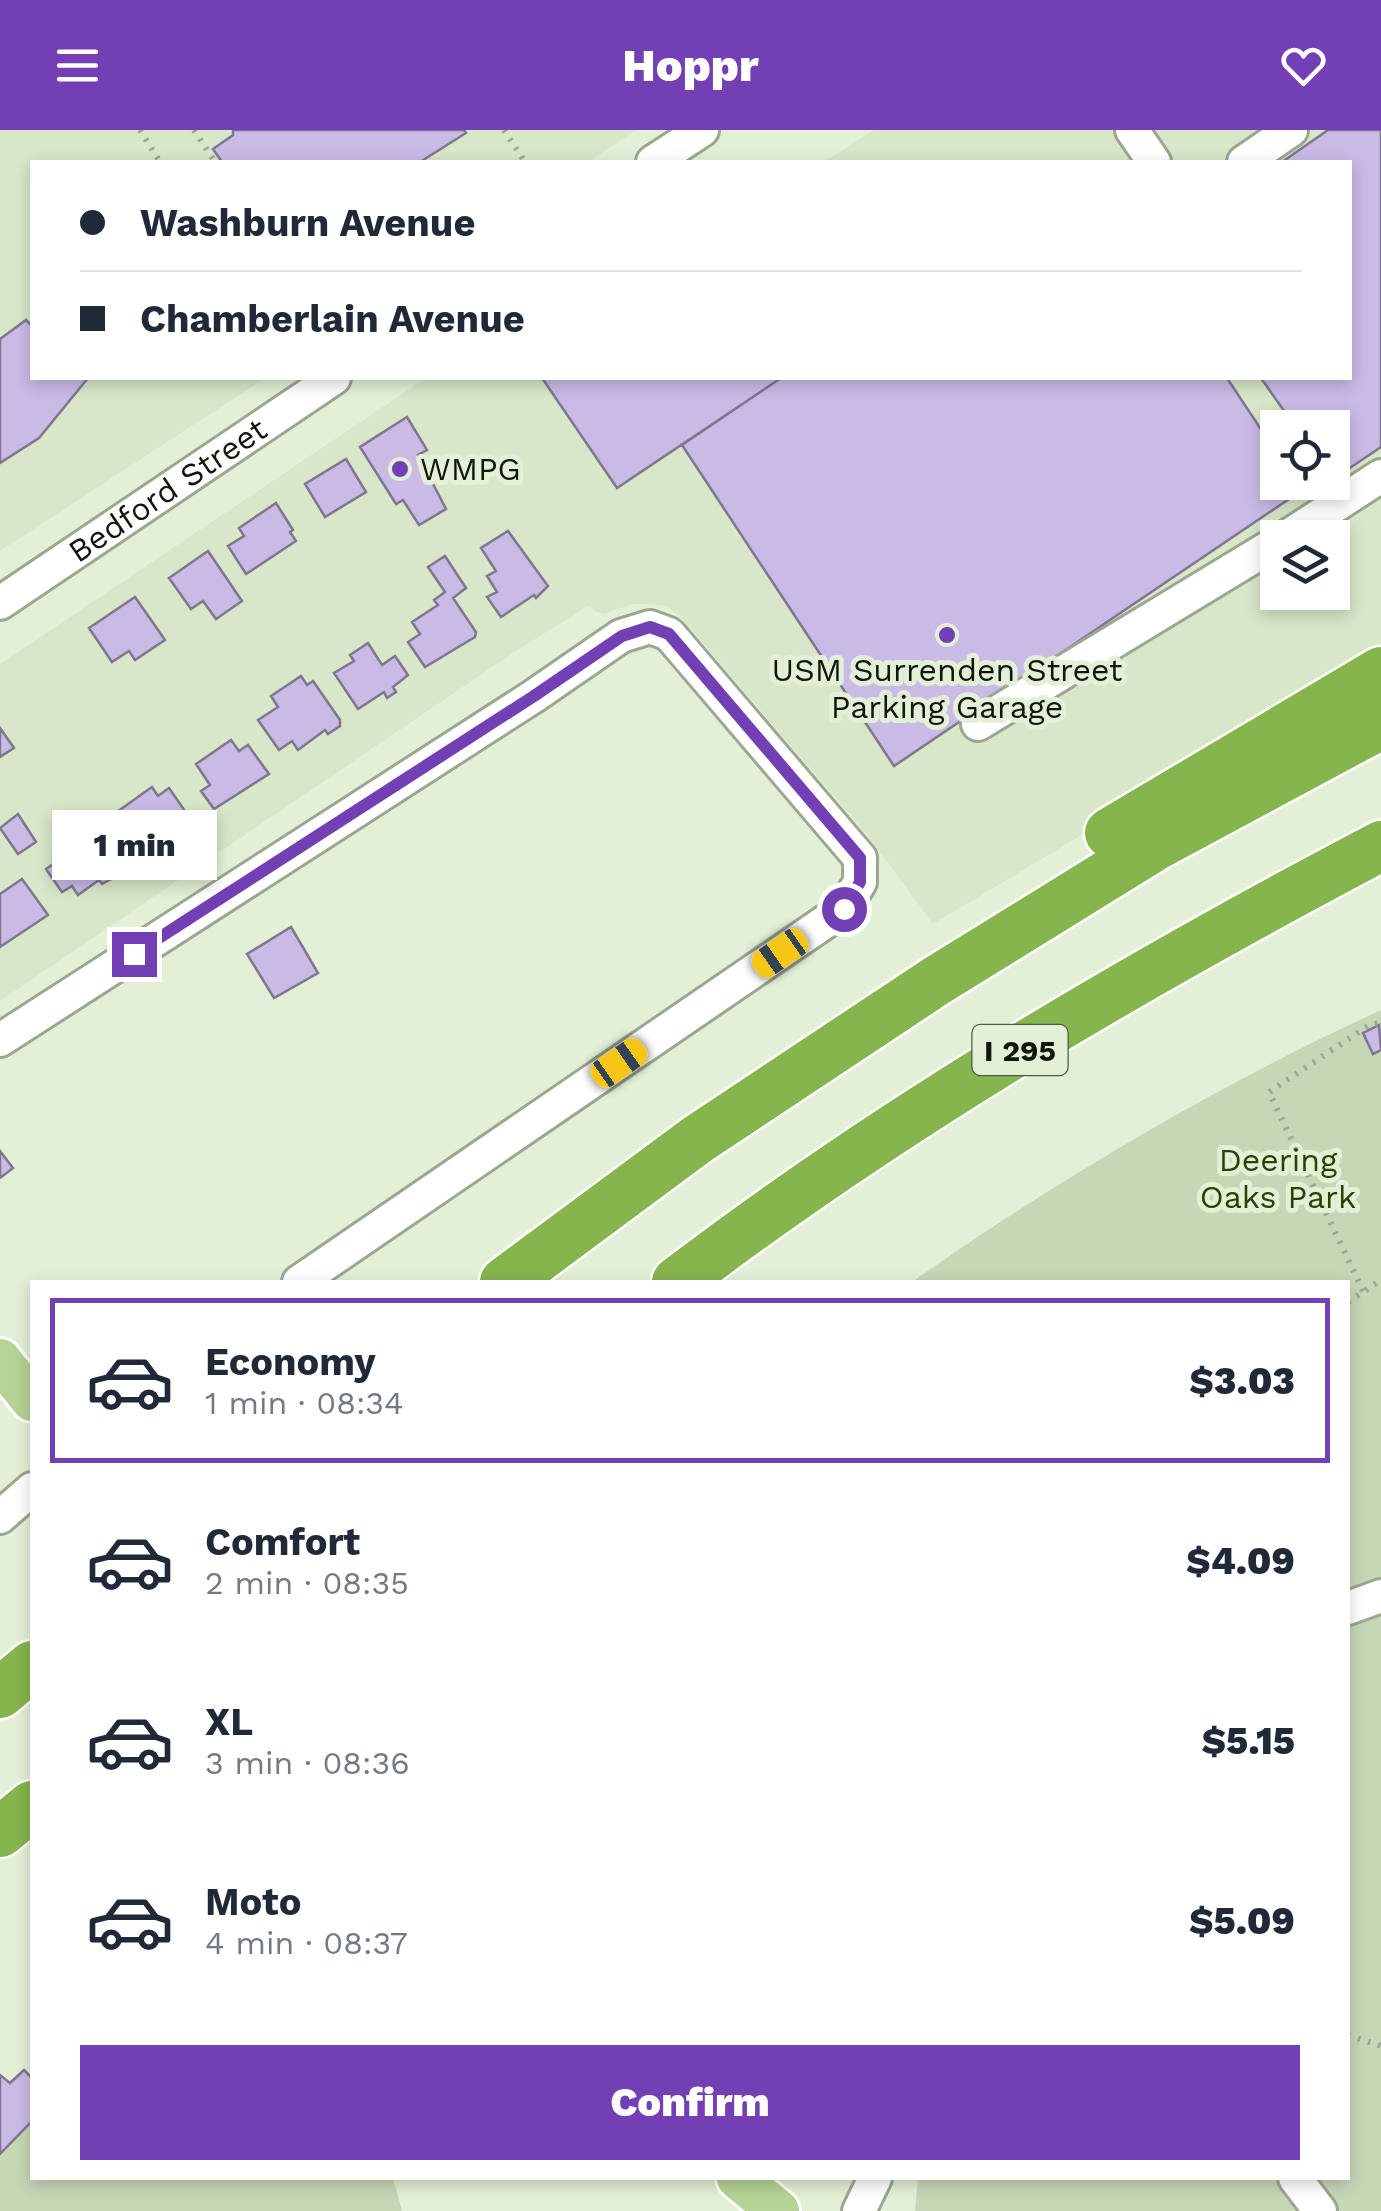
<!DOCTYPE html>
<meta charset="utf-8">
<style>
body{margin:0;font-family:"Work Sans",sans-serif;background:#f2f2f3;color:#1f2937;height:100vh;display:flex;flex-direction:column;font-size:38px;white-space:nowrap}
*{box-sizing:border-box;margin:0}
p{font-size:32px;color:#747a83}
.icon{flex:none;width:55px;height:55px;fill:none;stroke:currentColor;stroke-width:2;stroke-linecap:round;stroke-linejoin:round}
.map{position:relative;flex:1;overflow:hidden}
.details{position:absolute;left:30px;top:1150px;width:1320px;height:900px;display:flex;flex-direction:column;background:#fff;border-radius:0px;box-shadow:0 5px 15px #0003}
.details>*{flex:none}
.guide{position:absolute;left:30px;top:30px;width:1322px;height:220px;border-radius:0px;box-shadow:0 5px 15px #0003;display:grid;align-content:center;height:220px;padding:0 50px;background:#fff}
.controls{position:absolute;left:1260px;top:280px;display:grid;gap:20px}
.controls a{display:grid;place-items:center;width:90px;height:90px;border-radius:0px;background:#fff;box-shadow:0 5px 15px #0003;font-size:50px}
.end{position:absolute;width:45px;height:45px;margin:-22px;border:12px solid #733fb5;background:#fff;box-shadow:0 0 0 5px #fff}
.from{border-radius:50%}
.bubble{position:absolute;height:70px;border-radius:0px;background:#fff;box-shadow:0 5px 15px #0003;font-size:32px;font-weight:800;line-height:70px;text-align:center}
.car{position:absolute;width:30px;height:60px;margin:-30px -15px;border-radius:12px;box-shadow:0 0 8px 2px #0007;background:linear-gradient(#f5c518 24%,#345 0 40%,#f5c518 0 76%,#345 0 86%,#f5c518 0)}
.guide b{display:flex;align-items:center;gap:35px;height:95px;font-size:38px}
.guide b+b{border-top:2px solid #e0e1e3}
.guide i{width:25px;height:25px;background:#1f2937}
ul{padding:18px 0 0;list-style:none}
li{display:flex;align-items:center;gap:30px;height:165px;margin:0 20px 15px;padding:0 30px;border:5px solid transparent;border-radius:0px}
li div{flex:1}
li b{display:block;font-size:38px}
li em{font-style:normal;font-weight:800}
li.on{border-color:#733fb5}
li>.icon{width:90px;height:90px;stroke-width:1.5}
.cta{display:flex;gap:20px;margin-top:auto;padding:20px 50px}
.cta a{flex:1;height:115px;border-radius:0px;background:#733fb5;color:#fff;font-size:40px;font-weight:800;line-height:115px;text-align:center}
header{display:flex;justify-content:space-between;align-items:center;height:130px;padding:0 50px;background:#733fb5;color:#fff;font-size:45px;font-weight:800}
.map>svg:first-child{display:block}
</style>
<header><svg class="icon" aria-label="menu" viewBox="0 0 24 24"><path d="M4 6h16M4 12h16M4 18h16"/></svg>Hoppr<svg class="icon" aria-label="heart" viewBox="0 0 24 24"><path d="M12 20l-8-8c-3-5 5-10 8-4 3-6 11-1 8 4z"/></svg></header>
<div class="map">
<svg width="1381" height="2081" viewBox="0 0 1381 2081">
<rect width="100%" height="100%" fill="#e3f0d7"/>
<!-- built -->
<path fill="#d7e7c7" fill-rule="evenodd" d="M0,0H636L588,32H32V248H265L0,421Z
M874,0H1381V526L933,794L869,707L679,485L666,476L649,474H633L603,484L594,481L589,475L510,525L0,871V534L426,248H1350V32H824ZM1278,298H1332V352H1278ZM1278,408H1332V462H1278Z"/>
<!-- green -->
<path fill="#c6d7b6" d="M1381,880V2081H915L918,2048H1348V1152H912C1060,1048 1216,956 1381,880Z
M24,1940L32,1948V2048H393L402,2081H0V1945L10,1953Z"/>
<!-- building -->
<path fill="#c9bae6" stroke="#7f778e" stroke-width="2.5" d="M233,0H464L466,3L420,32H222L213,19L233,5Z
M1328,0H1381V317L1332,350V298H1296L1261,248H1350V32H1282Z
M26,190L32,196V248H88L39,308L0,333V209Z
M542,248H781L617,358Z
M781,248H1227L1278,325V352H1295L1301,361L894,636L682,315Z
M407,287L427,320L418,325L446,379L419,395L403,370L396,374L360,317Z
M346,329L366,362L325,387L305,354Z
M276,373L293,400L290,402L296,411L246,444L228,416L244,406L239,398Z
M508,401L548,456L536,468L534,465L501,487L487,467L497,462L487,446L496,441L481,418Z
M208,421L242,471L216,489L203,471L191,479L169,448Z
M445,426L466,458L453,468L476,502L475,507L425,537L408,512L420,504L412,492L438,475L434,470L445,462L428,437Z
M135,467L165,510L135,530L129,521L112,532L89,498Z
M368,513L382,535L395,526L408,545L393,557L396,562L387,568L384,562L358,579L334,543L354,531L350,525Z
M301,546L307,555L313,551L340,590V596L328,604L325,600L298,620L292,611L279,620L258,590L278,577L271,566Z
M0,598L14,618L0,627Z
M231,610L239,621L248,615L269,644L214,679L201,661L210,655L196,634Z
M152,657L158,666L169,658L187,684L175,693L178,697L169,703L172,708L155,719L152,715L141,722L114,684Z
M18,684L36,712L18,724L0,698Z
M85,697L114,741L112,742L115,747L102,754L99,750L78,765L72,756L62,762L46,739L56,732L53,728L67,719L63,713Z
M22,749L48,785L0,817V764Z
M291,797L318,843L274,868L247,824Z
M1379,895L1381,920L1373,924L1363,903Z
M0,1021L13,1038L0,1048Z
M24,1940L32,1948V1991L0,2024V1945L10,1953Z"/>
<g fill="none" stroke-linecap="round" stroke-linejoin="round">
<!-- minor casing -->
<g stroke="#9ba790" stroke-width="38">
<g id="minor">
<path d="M1132,0L1154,32"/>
<path d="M653,32L702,0"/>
<path d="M1244,32L1291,0"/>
<path d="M1285,408L1381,346"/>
<path id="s1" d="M0,473L334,248"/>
<path d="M978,594L1278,412"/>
<path d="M0,910L534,566L621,506L650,497L669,504L860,728V752L844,779L299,1152"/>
<path d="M0,1387L32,1359"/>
<path d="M1348,1478L1381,1466"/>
<path d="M1295,2048L1320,2081"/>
<path d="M859,2081L875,2048"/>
</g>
</g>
<!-- major casing -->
<g stroke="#fff" stroke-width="48">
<path id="major" d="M0,1230L32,1270
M738,2048L778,2081"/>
</g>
<!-- highway casing -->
<g stroke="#fff" stroke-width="55">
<path id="highway" d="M1110,703L1381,542
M505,1152L698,1009L936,851L1156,715L1381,594
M677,1152C896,985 1138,844 1381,716
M0,1563L32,1536
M0,1702L32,1676"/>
</g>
<!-- path -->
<path stroke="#9da693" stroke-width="6" stroke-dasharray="2.5 8" stroke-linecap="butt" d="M140,0L160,32
M194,0L215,32
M504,0L525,32
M1363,1161L1269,962L1371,894L1381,893
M1348,1172L1381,1150
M1348,1905L1381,1916"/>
<!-- minor -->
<use href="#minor" stroke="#fff" stroke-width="32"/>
<!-- major -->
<use href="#major" stroke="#b6d294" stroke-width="42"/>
<!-- highway -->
<use href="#highway" stroke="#86b44d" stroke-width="50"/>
</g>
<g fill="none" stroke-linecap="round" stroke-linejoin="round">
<!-- route -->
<path stroke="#733fb5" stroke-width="12" d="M134,824L534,566L622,506L650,497L669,504L860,728V752L844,779"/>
</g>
<!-- markers -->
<g fill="#733fb5" stroke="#e3f0d7" stroke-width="4">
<circle cx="400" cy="339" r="10"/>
<circle cx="947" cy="505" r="10"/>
</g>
<g text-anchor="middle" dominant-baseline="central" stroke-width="10" stroke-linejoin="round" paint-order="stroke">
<!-- shield labels -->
<rect fill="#e3f0d7" stroke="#505749" stroke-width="2.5" x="972.5" y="895" width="95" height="50" rx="8"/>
<g font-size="30" font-weight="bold" fill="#11150c">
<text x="1020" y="920">I 295</text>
</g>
<!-- poi labels -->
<g font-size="32" fill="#11150c" stroke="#e3f0d7" text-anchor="start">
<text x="420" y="339">WMPG</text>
<text x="947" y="540" text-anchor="middle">USM Surrenden Street<tspan x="947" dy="37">Parking Garage</tspan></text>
</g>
<!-- street labels -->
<g font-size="32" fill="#11150c" stroke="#e3f0d7">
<text stroke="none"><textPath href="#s1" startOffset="202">Bedford Street</textPath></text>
</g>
<!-- park labels -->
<g font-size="32" fill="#294200" stroke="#e3f0d7">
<text x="1278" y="1030">Deering<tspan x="1278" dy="37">Oaks Park</tspan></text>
</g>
</g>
</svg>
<div class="controls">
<a><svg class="icon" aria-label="locate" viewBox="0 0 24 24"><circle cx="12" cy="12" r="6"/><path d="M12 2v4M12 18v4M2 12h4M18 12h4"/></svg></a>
<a><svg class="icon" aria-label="layers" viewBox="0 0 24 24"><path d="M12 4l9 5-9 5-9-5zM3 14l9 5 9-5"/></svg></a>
</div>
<i class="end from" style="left:844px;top:779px"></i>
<i class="end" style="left:134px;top:824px"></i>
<div class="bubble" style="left:52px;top:680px;width:165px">1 min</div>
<i class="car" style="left:780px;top:823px;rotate:235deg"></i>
<i class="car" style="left:619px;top:933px;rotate:55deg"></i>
<div class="guide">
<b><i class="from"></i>Washburn Avenue</b>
<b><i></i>Chamberlain Avenue</b>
</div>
<section class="details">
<ul>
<li class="on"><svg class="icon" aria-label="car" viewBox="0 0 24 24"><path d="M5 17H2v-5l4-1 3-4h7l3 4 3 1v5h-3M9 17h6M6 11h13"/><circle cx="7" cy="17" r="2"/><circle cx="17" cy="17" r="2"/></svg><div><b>Economy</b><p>1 min · 08:34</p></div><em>$3.03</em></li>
<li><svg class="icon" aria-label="car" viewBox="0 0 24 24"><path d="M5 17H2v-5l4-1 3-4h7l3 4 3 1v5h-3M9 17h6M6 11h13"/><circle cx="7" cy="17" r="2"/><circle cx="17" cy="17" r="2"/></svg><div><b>Comfort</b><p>2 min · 08:35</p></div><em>$4.09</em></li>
<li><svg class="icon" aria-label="car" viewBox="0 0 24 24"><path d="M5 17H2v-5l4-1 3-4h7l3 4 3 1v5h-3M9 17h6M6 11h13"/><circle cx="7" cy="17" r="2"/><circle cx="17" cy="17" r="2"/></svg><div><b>XL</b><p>3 min · 08:36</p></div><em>$5.15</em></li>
<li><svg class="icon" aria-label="car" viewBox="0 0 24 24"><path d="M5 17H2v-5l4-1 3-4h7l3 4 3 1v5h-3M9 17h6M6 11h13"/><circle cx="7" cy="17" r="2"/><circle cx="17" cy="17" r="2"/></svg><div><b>Moto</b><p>4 min · 08:37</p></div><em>$5.09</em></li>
</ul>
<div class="cta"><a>Confirm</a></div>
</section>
</div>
